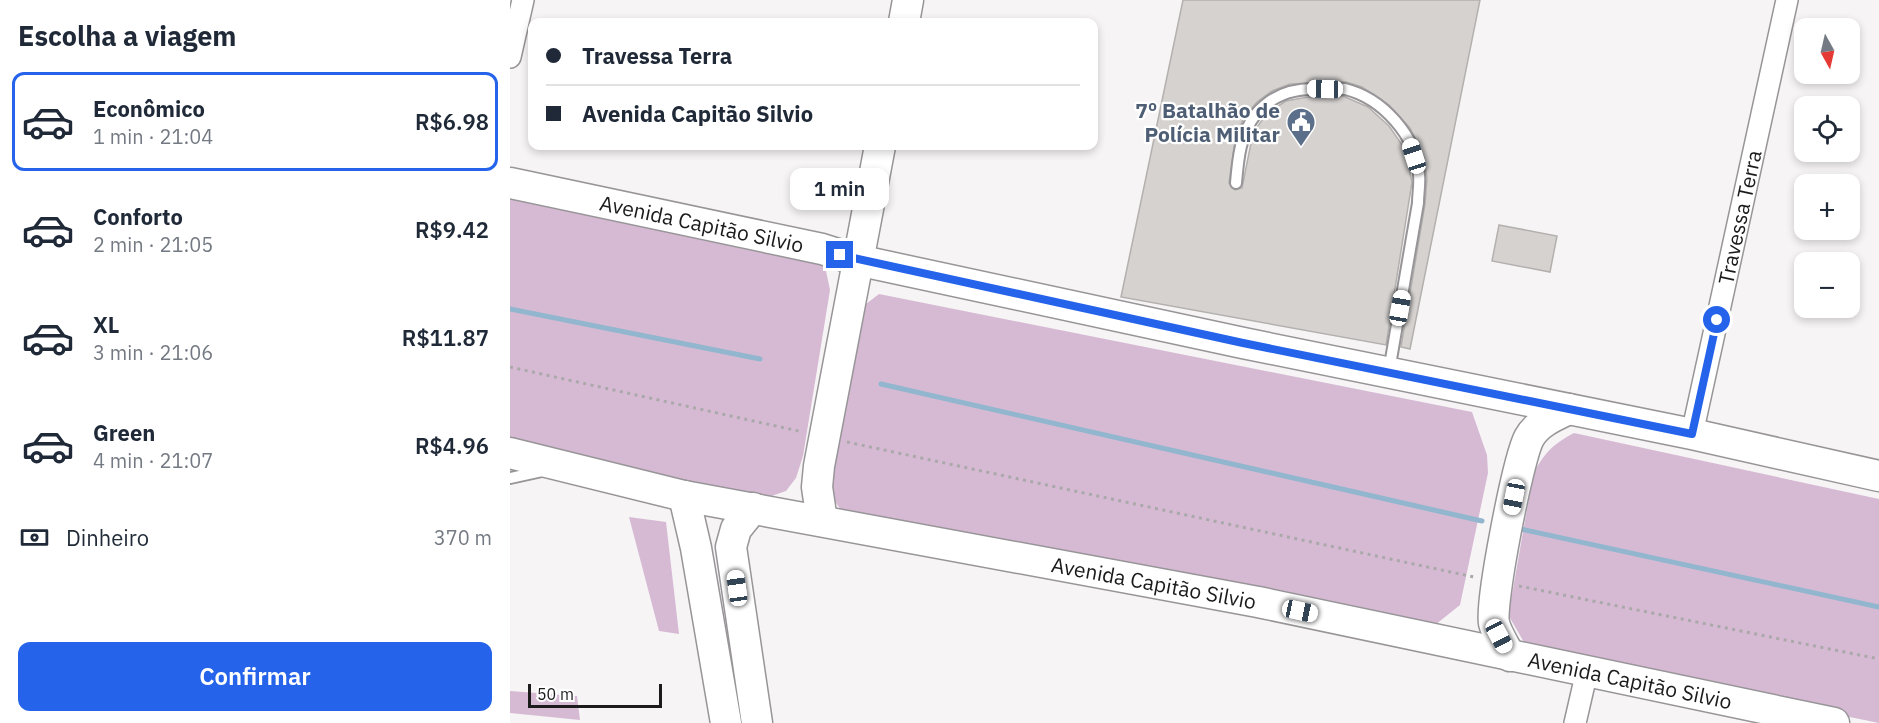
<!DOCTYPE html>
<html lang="pt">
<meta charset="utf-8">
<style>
body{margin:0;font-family:"IBM Plex Sans",sans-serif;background:#f2f2f3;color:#1f2937;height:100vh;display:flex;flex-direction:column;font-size:22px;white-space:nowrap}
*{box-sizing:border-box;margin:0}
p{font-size:20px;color:#747a83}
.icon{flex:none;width:33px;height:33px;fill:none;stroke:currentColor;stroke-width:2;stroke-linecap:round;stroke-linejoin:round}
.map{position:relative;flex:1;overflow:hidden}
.details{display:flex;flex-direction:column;background:#fff;width:510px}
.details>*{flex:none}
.banner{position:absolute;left:18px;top:18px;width:570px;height:132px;border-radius:12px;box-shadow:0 3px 9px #0003;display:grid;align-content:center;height:132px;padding:0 18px;background:#fff}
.needle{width:39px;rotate:172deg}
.buttons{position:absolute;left:1284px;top:18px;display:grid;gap:12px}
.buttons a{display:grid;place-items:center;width:66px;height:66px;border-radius:12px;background:#fff;box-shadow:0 3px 9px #0003;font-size:30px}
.scale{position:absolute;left:18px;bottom:15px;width:134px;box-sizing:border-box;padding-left:6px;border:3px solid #1c1b1b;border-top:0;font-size:16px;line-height:21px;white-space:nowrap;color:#1c1b1b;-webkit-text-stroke:4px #fff;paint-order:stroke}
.end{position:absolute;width:27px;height:27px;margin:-14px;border:8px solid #2563eb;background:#fff;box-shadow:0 0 0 3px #fff}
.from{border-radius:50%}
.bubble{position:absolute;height:42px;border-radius:12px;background:#fff;box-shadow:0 3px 9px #0003;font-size:20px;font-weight:600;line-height:42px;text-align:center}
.car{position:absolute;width:18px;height:36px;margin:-18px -9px;border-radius:8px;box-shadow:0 0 4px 2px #0007;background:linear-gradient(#fff 24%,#345 0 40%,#fff 0 76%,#345 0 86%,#fff 0)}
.banner b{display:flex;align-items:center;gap:21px;height:57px;font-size:22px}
.banner b+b{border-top:2px solid #e0e1e3}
.banner i{width:15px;height:15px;background:#1f2937}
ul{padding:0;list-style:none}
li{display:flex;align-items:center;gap:18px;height:99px;margin:0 12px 9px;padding:0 6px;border:3px solid transparent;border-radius:12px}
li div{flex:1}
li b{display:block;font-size:22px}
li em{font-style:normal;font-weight:600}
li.on{border-color:#2563eb}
li>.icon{width:54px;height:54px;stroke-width:1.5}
h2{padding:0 18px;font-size:27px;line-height:72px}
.pay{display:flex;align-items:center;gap:15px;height:66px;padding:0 18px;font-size:22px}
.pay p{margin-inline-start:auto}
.action{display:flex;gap:12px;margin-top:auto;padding:12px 18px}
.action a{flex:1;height:69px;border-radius:12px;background:#2563eb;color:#fff;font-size:24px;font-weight:600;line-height:69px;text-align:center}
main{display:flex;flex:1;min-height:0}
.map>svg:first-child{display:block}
</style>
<main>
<section class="details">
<h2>Escolha a viagem</h2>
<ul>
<li class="on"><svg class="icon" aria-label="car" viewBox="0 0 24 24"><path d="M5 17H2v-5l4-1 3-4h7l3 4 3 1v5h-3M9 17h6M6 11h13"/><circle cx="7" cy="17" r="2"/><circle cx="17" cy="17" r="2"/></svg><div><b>Econômico</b><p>1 min · 21:04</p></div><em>R$6.98</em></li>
<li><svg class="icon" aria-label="car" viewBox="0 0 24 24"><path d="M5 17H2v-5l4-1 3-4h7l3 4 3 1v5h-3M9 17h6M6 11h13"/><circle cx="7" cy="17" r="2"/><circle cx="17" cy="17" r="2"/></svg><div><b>Conforto</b><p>2 min · 21:05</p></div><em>R$9.42</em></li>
<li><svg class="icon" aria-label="car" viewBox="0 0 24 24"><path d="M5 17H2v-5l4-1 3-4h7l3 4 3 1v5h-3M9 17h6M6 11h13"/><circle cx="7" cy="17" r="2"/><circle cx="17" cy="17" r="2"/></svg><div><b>XL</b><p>3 min · 21:06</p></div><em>R$11.87</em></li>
<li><svg class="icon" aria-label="car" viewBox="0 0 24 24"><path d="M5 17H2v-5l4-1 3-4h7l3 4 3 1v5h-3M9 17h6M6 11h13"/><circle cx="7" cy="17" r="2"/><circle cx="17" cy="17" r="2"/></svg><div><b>Green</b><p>4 min · 21:07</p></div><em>R$4.96</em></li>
</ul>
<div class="pay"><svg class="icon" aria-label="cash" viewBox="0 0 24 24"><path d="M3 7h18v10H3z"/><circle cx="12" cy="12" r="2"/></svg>Dinheiro<p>370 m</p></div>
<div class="action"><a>Confirmar</a></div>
</section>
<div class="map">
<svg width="1369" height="723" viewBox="0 0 1369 723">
<rect width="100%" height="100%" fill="#f7f4f6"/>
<!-- green -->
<path fill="#d6bad4" d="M0,199L315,266L320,290L293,456L286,478L276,491L253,499L0,446Z
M369,294L962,412L977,455L978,473L950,605L920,629L335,516L326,503L320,488L352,307Z
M1064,433L1369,499V723L1019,651L1000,618V606L1023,475C1033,454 1043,444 1064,433Z
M119,517L156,522L169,634L149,631Z
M0,691L67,696L70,720L0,713Z"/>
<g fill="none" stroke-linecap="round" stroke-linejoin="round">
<!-- stream -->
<path stroke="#91b6ce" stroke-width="5" d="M0,309L250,359
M371,384L972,521
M1006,528L1369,607"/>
</g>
<!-- building -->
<path fill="#d5d2d0" stroke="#b3b0ae" stroke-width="1.5" d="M673,0H970L900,349L891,347L915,204L917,178L914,158L900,128L879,105L852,87L836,82L780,84L762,91L747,102L734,117L726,136L719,183L725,190L732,188L743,133L757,113L776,101L798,97L833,96L858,107L879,126L895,149L902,182L876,345L611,297Z
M989,225L1047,236L1040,272L982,261Z"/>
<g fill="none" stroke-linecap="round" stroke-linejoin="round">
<!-- lane casing -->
<g stroke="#989598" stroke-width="14">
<path id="lane" d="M726,183C728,159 730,134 746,114C762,95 783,88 807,89C816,89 827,88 835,89C872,98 907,136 909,175C910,184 908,194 908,203L879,371
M0,478L32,471"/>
</g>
<!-- street casing -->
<g stroke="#989598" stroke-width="24">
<g id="street">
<path d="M0,57L13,0"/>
<path id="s1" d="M1182,434L1277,0"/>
<path d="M1065,723L1077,671"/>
</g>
</g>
<!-- secondary casing -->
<g stroke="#989598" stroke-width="33">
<g id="secondary">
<path d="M394,22L398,0"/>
<path id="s2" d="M0,183L312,249L347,260L733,343L1182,434L1369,476"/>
<path id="s3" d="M0,453L174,496L748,602L1324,723"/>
<path d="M174,496L186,548L216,723"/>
<path d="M243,508L226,529L221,547L247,723"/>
<path d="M312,521L307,487L309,466L370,146"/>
<path d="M1000,656C995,646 987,635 984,623C980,602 1008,459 1019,438C1027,423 1044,416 1059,409"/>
</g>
</g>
<!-- path -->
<path stroke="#aaa8a9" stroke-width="3" stroke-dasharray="3 4.5" stroke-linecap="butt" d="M0,367L293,432
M337,442L964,577
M1009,586L1369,659"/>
<!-- lane -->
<use href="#lane" stroke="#fff" stroke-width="10"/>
<!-- street -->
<use href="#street" stroke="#fff" stroke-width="21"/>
<!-- secondary -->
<use href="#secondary" stroke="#fff" stroke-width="30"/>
</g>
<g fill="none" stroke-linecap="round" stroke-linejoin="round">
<!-- route -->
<path stroke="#2563eb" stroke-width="8" d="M330,255L733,343L1182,434L1207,320"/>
</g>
<!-- icons -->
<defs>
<g id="civic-pin" transform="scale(1.5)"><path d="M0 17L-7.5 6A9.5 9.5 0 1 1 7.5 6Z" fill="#5c6f8a" stroke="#fff"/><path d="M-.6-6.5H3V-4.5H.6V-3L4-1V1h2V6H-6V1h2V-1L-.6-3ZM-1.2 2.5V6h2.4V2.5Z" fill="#fff"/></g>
</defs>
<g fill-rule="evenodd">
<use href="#civic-pin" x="791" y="122"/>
</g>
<g text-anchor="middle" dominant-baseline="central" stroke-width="4.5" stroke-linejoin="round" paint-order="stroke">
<!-- service labels -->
<g font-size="21" font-weight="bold" fill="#4e5e75" stroke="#fff" text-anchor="end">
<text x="770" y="110">7º Batalhão de<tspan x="770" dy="24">Polícia Militar</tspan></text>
</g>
<!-- street labels -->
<g font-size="21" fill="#1c1b1b" stroke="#fff">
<text stroke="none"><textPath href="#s1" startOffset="222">Travessa Terra</textPath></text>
<text stroke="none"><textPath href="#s2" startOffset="196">Avenida Capitão Silvio</textPath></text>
<text stroke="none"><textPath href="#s3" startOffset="657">Avenida Capitão Silvio</textPath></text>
<text stroke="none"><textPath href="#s3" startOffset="1143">Avenida Capitão Silvio</textPath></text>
</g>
</g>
</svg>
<div class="buttons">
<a><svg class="needle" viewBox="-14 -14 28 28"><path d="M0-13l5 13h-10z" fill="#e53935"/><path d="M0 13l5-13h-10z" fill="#747a83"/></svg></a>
<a><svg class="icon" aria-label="locate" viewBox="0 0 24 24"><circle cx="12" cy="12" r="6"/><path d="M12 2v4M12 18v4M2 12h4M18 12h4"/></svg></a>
<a>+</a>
<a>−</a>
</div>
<div class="scale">50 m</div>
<i class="end from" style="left:1207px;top:320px"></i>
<i class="end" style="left:330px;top:255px"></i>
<div class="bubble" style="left:280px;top:168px;width:99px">1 min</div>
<i class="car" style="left:815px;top:89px;rotate:271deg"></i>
<i class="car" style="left:904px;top:156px;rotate:342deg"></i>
<i class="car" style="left:890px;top:308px;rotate:10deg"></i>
<i class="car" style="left:1004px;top:497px;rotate:191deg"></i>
<i class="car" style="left:227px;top:588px;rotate:352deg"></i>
<i class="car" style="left:790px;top:611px;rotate:102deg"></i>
<i class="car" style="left:989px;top:636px;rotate:152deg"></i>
<div class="banner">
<b><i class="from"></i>Travessa Terra</b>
<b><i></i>Avenida Capitão Silvio</b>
</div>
</div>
</main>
